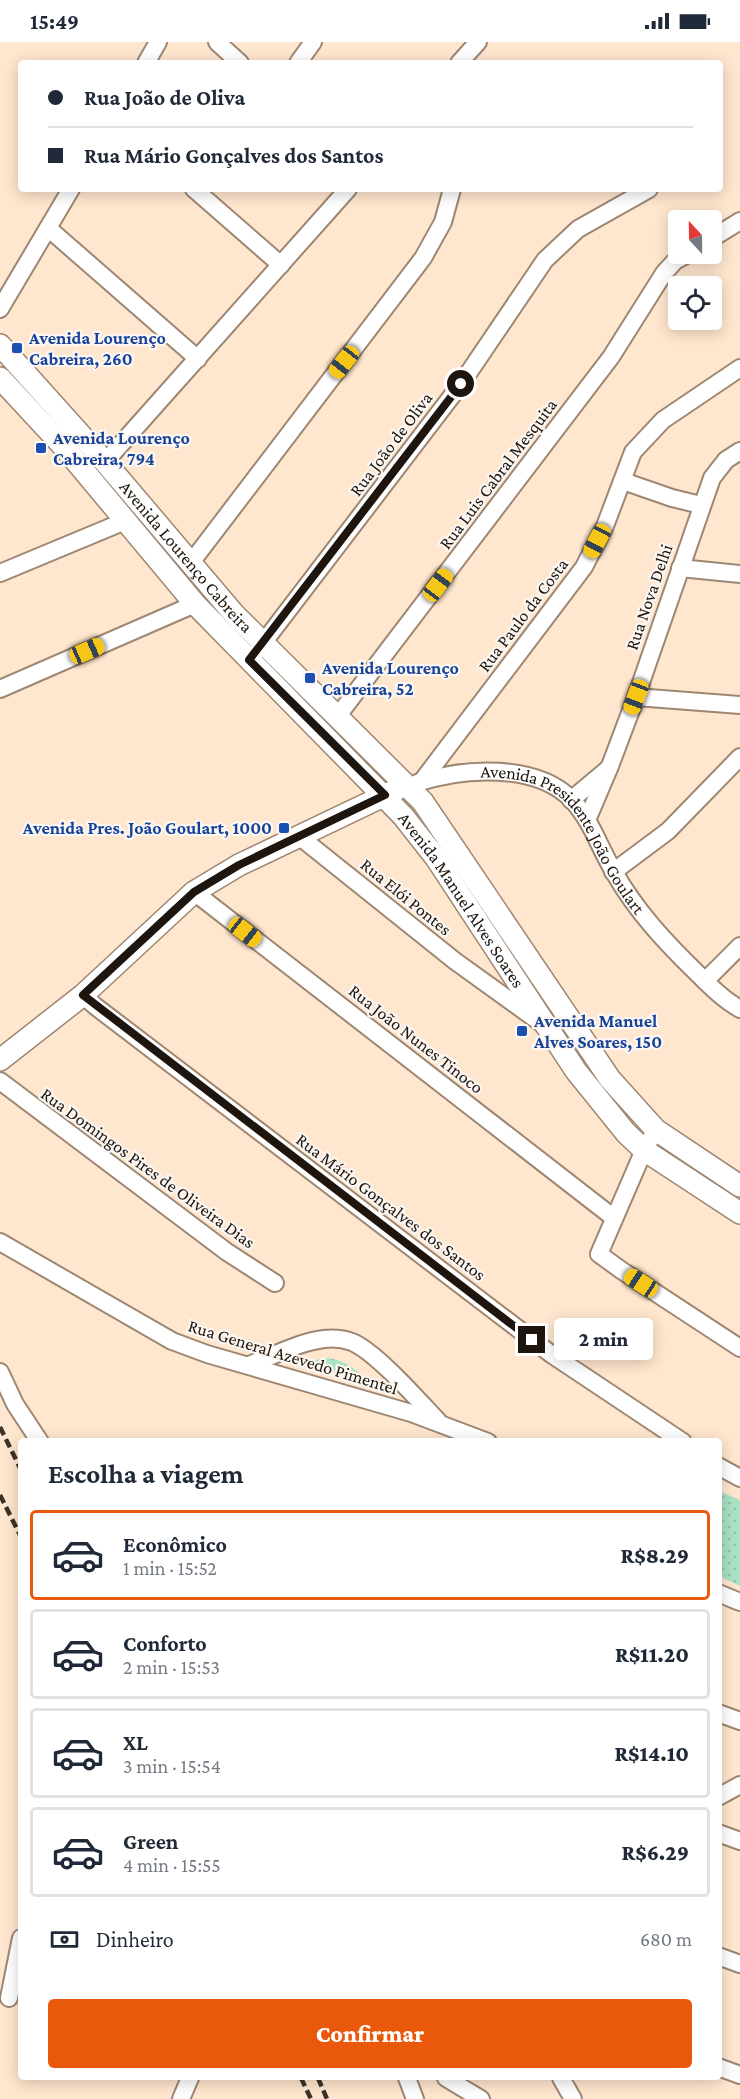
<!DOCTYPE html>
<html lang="pt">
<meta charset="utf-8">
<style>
body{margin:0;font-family:"Crimson Pro",serif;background:#f6f6f7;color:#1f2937;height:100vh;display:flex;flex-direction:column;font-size:22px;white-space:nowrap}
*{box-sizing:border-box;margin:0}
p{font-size:20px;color:#747a83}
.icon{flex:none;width:33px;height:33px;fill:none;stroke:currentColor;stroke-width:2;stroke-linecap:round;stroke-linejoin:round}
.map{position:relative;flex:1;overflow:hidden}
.panel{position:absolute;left:18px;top:1396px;width:704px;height:642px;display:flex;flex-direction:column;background:#fff;border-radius:6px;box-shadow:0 3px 15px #0003}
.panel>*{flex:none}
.banner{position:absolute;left:18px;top:18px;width:705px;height:132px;border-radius:6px;box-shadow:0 3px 15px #0003;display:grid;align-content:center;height:132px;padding:0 30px;background:#fff}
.needle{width:39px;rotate:338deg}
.controls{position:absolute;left:668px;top:168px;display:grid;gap:12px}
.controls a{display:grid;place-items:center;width:54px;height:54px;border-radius:6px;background:#fff;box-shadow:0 3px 15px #0003;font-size:30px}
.end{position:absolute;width:27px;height:27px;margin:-14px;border:8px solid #1e160e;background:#fff;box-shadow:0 0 0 3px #fff}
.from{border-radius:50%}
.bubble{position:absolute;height:42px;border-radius:6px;background:#fff;box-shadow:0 3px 15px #0003;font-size:20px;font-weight:800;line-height:42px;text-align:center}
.car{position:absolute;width:18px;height:36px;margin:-18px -9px;border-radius:8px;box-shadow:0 0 4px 2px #0007;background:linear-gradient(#f5c518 24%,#345 0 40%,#f5c518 0 76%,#345 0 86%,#f5c518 0)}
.banner b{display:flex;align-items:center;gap:21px;height:57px;font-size:22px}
.banner b+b{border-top:2px solid #e0e1e3}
.banner i{width:15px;height:15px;background:#1f2937}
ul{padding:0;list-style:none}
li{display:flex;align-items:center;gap:18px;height:90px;margin:0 12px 9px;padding:0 18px;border:3px solid #e0e1e3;border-radius:6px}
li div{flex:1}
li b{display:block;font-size:22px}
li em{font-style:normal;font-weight:800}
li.on{border-color:#ea580c}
li>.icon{width:54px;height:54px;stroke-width:1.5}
h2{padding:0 30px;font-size:27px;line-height:72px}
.pay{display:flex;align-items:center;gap:15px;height:66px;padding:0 30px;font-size:22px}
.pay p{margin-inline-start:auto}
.cta{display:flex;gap:12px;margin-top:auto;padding:12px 30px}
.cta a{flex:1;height:69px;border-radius:6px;background:#ea580c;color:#fff;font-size:24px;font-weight:800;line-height:69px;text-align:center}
.status{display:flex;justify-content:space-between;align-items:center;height:42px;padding:0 30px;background:#fff;direction:ltr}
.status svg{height:16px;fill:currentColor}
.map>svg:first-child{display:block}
</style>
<div class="status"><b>15:49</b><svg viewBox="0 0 49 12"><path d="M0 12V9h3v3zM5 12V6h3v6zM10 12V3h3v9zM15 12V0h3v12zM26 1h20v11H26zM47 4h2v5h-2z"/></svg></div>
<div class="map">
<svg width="740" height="2057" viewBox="0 0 740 2057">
<defs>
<pattern id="park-dots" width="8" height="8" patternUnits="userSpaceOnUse" patternTransform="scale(1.5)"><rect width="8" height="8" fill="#a9e2c4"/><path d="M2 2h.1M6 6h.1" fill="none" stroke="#91c1a7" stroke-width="1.8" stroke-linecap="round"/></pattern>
</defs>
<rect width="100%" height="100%" fill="#ffe6ce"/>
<!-- park -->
<path fill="url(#park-dots)" d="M322,1316C341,1315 352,1325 366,1337L305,1321Z
M719,1449L740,1458V1544L719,1534Z"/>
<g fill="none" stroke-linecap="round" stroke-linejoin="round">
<!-- minor casing -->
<g stroke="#9e8772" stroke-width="20">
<g id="minor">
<path d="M217,0L240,21"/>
<path d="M146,21L158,0"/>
<path d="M298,21L313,0"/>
<path d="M459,21L478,0"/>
<path d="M194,147L281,223"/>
<path d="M48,186L198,317"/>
<path d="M711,197L740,179"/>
<path d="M0,267L71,147"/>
<path d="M105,420L348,147"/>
<path d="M623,439L672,456L701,463"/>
<path d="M190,522L423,216L443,180L452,147"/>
<path d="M680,526L740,532"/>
<path d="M0,531L125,479"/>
<path d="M257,609L461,342L545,218L578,187L649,147"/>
<path d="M0,647L195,562"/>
<path d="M636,655L740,663"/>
<path d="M337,675L611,315L664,231L675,219L688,212"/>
<path d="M422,739L584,525L605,484L633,410L663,378L740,326"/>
<path id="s1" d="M417,741C462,726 537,720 573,759C592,780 600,807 614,830C636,869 666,901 698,932C711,945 724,958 740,967"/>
<path d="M571,758L608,727"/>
<path d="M587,778L610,724L636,655L712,436L726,418L740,409"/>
<path d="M300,795L455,919L541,981"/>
<path d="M613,830L668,789L740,715"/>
<path d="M194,850L614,1176"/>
<path d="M705,939L740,904"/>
<path d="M83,953L95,964L551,1312L683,1400"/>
<path d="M0,1039L227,1210L275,1241"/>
<path d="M656,1088L644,1108L599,1212L621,1228L740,1306"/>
<path d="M0,1200L172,1299L207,1312L411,1371L488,1400"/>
<path d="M249,1323C273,1314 299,1300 324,1297C333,1296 344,1297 352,1300C376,1310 418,1358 438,1379"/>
<path d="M0,1330L15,1362L40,1400"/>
<path d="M718,1424L740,1436"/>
<path d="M718,1551L740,1560"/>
<path d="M718,1671L740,1679"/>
<path d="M718,1755L740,1743"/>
<path d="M718,1791L740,1799"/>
<path d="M718,1914L740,1922"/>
<path d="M9,1956L21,1896"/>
<path d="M718,2025L740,2033"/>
<path d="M407,2036L415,2057"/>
<path d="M446,2036L481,2057"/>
<path d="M561,2036L573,2057"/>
<path d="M181,2057L190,2036"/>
</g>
</g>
<!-- major casing -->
<g stroke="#9e8772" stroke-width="24">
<g id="major">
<path id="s2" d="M0,303L105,420L234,572L423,760L610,1037L656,1088L740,1144"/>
<path id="s3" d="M0,336L64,405L195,562L403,774L436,816L576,1029L626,1091L644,1108L740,1171"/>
<path d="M0,1018L83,953L194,850L239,823L396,748"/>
</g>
</g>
<!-- minor -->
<use href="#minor" stroke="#fff" stroke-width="16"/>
<!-- major -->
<use href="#major" stroke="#fff" stroke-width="21"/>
<!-- rail -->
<path stroke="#3c3227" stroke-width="4.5" stroke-dasharray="9 4.5" stroke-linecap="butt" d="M0,1385L21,1428
M0,1453L21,1495
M301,2036L311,2057
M318,2036L327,2057"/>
</g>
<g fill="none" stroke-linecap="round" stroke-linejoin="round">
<!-- route -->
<path stroke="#1e160e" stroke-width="8" d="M461,342L249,618L385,753L239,823L194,850L83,953L532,1298"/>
</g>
<!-- markers -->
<g fill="#1a4fb4" stroke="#fcf7f2" stroke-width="2">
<rect x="11" y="300" width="12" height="12" rx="3"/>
<rect x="35" y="400" width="12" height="12" rx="3"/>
<rect x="304" y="630" width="12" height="12" rx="3"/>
<rect x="278" y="780" width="12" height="12" rx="3"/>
<rect x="516" y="983" width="12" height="12" rx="3"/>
</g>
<g text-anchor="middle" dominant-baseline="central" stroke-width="4.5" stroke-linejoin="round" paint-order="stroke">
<!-- transit labels -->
<g font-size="18" font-weight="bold" fill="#164399" stroke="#fcf7f2" text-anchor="start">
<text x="29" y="296">Avenida Lourenço<tspan x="29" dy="21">Cabreira, 260</tspan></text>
<text x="53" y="396">Avenida Lourenço<tspan x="53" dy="21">Cabreira, 794</tspan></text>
<text x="322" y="626">Avenida Lourenço<tspan x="322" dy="21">Cabreira, 52</tspan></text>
<text x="272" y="786" text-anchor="end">Avenida Pres. João Goulart, 1000</text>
<text x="534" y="979">Avenida Manuel<tspan x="534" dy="21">Alves Soares, 150</tspan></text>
</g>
<!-- street labels -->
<g font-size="18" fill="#1e160e" stroke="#fcf7f2">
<text transform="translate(391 402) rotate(-53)">Rua João de Oliva</text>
<text transform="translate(498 432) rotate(-53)">Rua Luis Cabral Mesquita</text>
<text stroke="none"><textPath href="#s2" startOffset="282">Avenida Lourenço Cabreira</textPath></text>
<text transform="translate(649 555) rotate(-71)">Rua Nova Delhi</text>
<text transform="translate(523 573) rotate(-53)">Rua Paulo da Costa</text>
<text stroke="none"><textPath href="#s1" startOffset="180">Avenida Presidente João Goulart</textPath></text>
<text transform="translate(406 855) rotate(39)">Rua Elói Pontes</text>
<text stroke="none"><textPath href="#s3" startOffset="698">Avenida Manuel Alves Soares</textPath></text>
<text transform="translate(416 997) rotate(38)">Rua João Nunes Tinoco</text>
<text transform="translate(148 1126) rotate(36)">Rua Domingos Pires de Oliveira Dias</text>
<text transform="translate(391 1165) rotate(37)">Rua Mário Gonçalves dos Santos</text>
<text transform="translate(293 1315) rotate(17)">Rua General Azevedo Pimentel</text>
</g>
</g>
</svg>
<div class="controls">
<a><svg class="needle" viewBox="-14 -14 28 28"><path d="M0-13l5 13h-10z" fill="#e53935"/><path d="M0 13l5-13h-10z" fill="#747a83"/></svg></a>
<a><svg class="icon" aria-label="locate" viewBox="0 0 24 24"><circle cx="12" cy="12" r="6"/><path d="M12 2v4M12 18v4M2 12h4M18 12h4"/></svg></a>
</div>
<i class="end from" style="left:461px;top:342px"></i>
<i class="end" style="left:532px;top:1298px"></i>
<div class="bubble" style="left:554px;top:1276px;width:99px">2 min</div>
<i class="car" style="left:344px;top:320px;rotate:218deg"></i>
<i class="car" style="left:597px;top:499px;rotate:208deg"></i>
<i class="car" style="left:438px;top:543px;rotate:37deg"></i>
<i class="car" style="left:87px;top:609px;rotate:66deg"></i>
<i class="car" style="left:636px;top:655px;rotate:201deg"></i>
<i class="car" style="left:245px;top:890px;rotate:128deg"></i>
<i class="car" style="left:641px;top:1241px;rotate:303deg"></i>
<div class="banner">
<b><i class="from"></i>Rua João de Oliva</b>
<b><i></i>Rua Mário Gonçalves dos Santos</b>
</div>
<section class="panel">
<h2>Escolha a viagem</h2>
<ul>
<li class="on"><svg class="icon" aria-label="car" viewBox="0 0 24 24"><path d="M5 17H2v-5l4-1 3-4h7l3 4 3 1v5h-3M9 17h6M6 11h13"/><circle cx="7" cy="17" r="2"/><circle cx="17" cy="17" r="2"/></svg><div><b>Econômico</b><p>1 min · 15:52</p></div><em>R$8.29</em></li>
<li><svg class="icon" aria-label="car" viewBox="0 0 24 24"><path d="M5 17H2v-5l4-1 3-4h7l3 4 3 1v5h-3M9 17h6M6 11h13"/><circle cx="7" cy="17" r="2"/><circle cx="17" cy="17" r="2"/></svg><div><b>Conforto</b><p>2 min · 15:53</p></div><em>R$11.20</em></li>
<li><svg class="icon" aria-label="car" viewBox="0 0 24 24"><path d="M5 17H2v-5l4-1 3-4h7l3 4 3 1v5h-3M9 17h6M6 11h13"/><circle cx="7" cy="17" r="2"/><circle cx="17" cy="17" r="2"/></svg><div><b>XL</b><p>3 min · 15:54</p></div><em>R$14.10</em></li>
<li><svg class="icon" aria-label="car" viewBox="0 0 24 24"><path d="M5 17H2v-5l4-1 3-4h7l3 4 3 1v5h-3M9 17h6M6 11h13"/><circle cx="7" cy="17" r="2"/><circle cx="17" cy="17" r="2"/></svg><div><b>Green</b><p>4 min · 15:55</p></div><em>R$6.29</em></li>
</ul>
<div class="pay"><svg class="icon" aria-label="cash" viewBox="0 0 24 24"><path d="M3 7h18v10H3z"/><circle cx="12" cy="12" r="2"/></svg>Dinheiro<p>680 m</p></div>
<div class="cta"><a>Confirmar</a></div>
</section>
</div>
